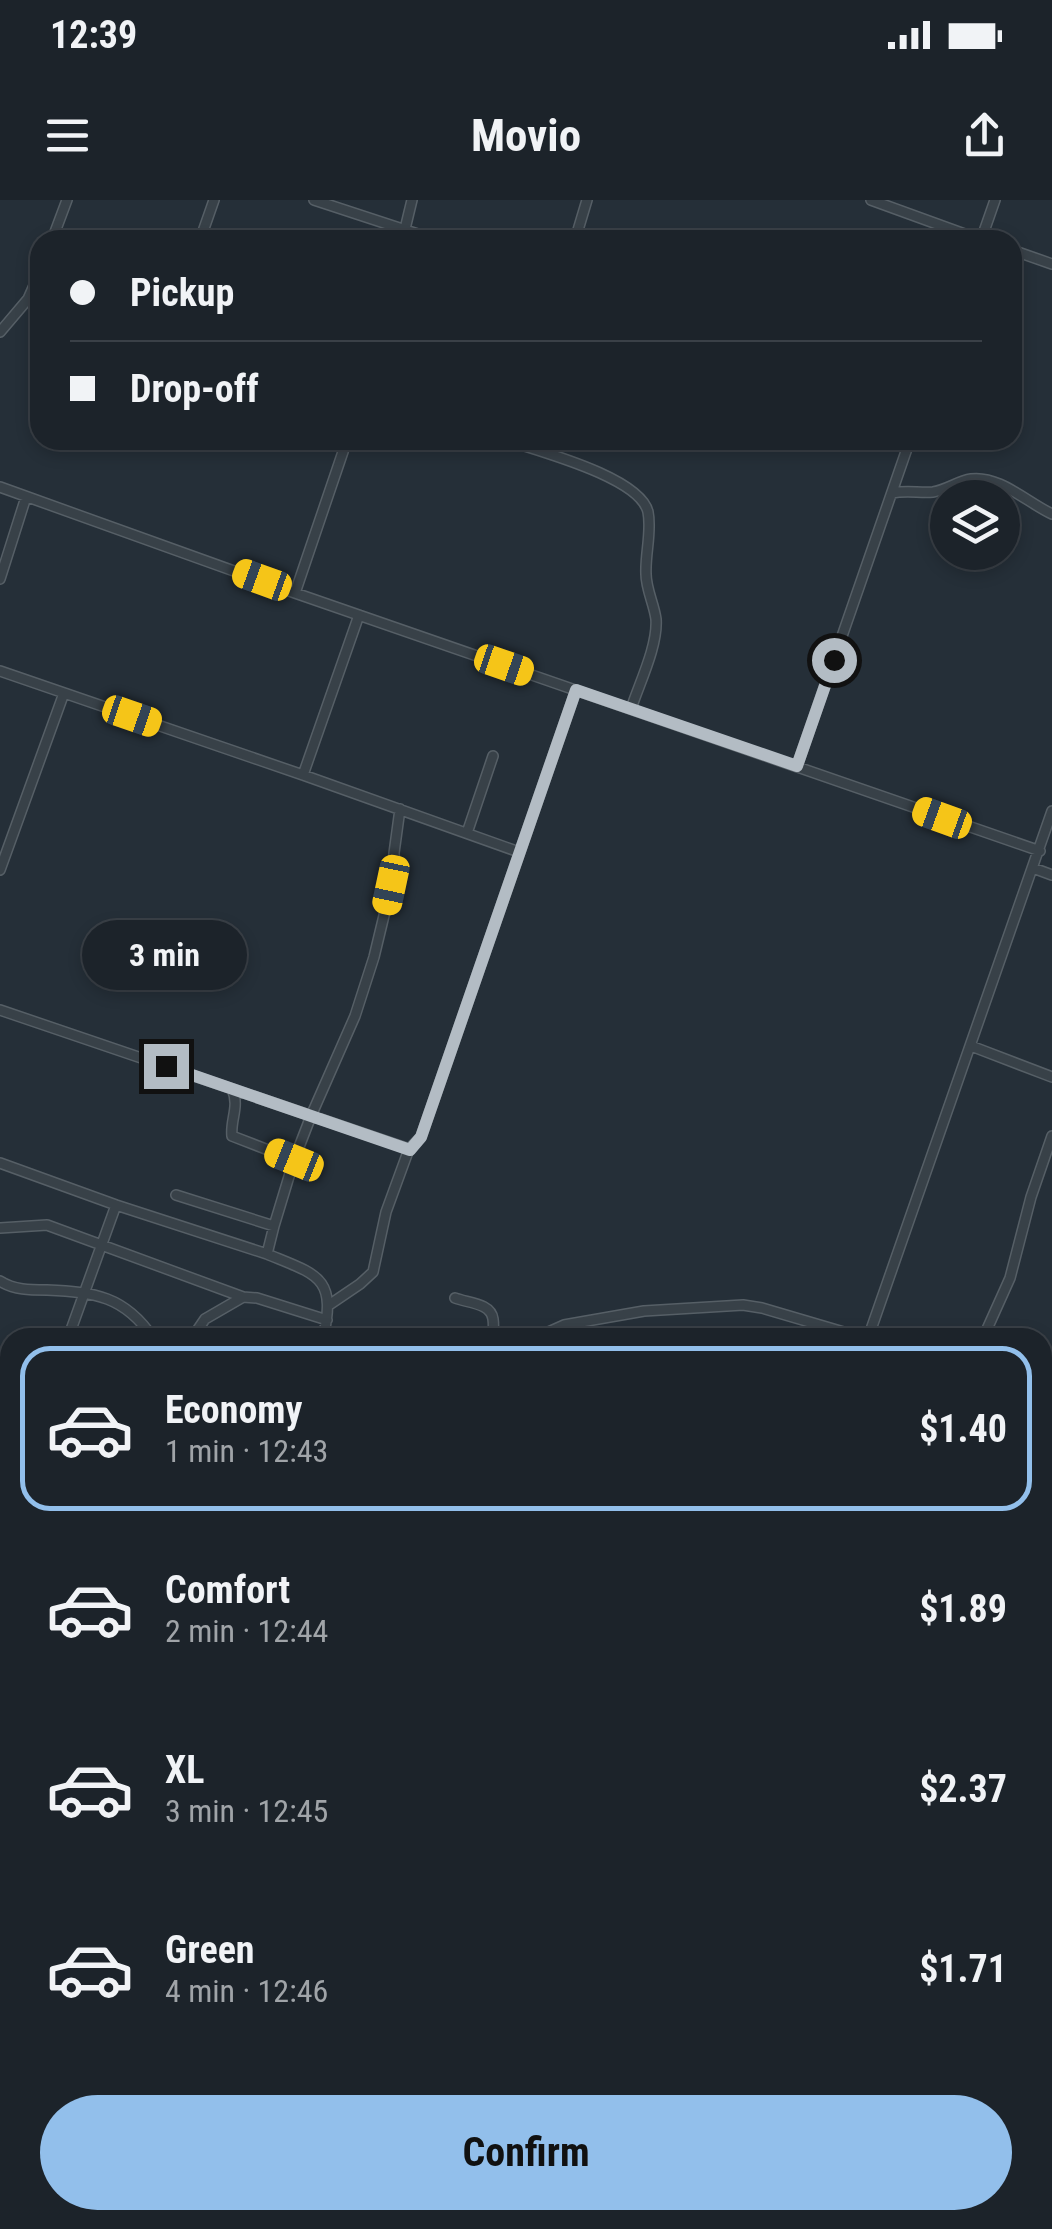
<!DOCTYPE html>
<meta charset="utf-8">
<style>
body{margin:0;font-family:"Roboto Condensed",sans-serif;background:#252b32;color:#f1f3f6;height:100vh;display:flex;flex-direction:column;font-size:38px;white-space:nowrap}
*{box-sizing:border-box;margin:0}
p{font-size:32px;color:#a0a4a8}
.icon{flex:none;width:55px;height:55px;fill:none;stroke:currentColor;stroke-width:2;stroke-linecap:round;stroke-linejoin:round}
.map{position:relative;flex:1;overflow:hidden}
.side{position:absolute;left:0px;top:1128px;width:1052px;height:902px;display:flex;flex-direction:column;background:#1c232a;border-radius:30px 30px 0 0;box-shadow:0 5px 15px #0003,0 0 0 2px #3a4047}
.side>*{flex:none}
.hud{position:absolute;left:30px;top:30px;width:992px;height:220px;border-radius:30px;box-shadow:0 5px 15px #0003,0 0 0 2px #3a4047;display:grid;align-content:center;height:220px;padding:0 40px;background:#1c232a}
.tools{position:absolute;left:930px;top:280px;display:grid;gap:20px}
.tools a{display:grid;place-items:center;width:90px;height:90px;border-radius:50%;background:#1c232a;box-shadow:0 5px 15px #0003,0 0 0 2px #3a4047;font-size:50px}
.end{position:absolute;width:45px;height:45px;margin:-22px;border:12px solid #b3bcc4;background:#111;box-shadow:0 0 0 5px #111}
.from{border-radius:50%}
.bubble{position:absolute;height:70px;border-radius:35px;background:#1c232a;box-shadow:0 5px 15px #0003,0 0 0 2px #3a4047;font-size:32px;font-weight:700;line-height:70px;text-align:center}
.car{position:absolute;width:30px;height:60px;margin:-30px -15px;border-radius:12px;box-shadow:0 0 8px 2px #0007;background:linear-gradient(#f5c518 24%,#345 0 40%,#f5c518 0 76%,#345 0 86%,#f5c518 0)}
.hud b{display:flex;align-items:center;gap:35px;height:95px;font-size:38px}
.hud b+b{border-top:2px solid #3a4047}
.hud i{width:25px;height:25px;background:#f1f3f6}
ul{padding:18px 0 0;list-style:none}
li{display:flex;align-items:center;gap:30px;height:165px;margin:0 20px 15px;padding:0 20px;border:5px solid transparent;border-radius:30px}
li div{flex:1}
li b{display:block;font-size:38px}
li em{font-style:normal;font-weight:700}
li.on{border-color:#92bfeb}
li>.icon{width:90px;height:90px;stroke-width:1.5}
.cta{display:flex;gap:20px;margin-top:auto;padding:20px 40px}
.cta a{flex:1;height:115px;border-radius:60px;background:#92bfeb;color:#111;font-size:40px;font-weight:700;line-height:115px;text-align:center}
.status{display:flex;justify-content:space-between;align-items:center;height:70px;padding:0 50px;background:#1c232a;direction:ltr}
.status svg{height:28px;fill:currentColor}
header{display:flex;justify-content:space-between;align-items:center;height:130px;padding:0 40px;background:#1c232a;font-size:45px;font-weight:700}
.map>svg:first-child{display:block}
</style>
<div class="status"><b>12:39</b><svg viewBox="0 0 49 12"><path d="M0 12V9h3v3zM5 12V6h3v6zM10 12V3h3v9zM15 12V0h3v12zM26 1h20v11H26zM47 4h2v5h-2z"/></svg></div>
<header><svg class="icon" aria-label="menu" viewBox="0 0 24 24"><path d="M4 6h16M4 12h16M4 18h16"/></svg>Movio<svg class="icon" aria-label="share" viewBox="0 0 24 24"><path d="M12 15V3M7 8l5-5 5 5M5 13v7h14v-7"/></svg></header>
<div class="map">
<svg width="1052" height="2029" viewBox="0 0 1052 2029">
<rect width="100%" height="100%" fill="#252f38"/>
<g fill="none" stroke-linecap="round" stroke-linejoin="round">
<!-- street casing -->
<g stroke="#565f66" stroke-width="12">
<path id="street" d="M314,0L436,40
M871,0L981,40
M405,29L412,0
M52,40L67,0
M200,40L214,0
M575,40L587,0
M981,40L995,0
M1012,50L1052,64
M0,132L28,99L40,72
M506,240C538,251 640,277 648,312C652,331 645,354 646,374C646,389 654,404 656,419C658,446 639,484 631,509
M0,287L295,393L1040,651
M892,293C906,290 919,293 933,292C946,290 958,281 971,279C999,275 1028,303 1052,314
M0,379L26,297
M295,393L347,240
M0,471L303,575L519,652
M797,566L910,240
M303,575L359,415
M467,633L493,556
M1033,668L1052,675
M0,670L64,493
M0,810L409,949L421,937L576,490
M971,846L1052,877
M232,889C240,906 230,920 232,936L294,960
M0,963L116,1005L267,1054
M176,995L274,1026
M0,1028L47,1025L243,1097
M0,1081C14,1090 30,1090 47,1090C94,1092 125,1096 153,1138
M455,1098C468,1103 491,1103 493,1119C494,1125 493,1131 494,1138
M329,1105L360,1084L373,1072L386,1012L409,949
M68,1138L116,1005
M192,1138L205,1119L243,1097L257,1098L327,1120
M323,1138C337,1077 318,1075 267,1054L274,1026L294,960L311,916L355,816L374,757L395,670L394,653L400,609
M535,1138L564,1125L644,1111L743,1105L762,1108L864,1138
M868,1138L1052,611
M983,1138L1010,1078L1031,997L1052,936
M1042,1226L1052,1217
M0,1314L10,1316
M1042,1318L1052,1327
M0,1384L10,1386
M0,1450L10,1451
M1042,1471L1052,1475
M1042,1569L1052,1566
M1042,1626L1052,1651
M0,1732L10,1723
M1042,1838L1052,1835
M0,1863L10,1860
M1042,1925L1052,1958
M142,2020L145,2029
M211,2020L214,2029
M259,2020L261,2029
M313,2020L315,2029
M872,2020L875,2029
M946,2020L948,2029
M1010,2020L1012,2029
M372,2029L404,2020"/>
</g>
<!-- highway casing -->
<g stroke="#434c53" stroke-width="19">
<path id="highway" d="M0,1216L10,1217
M1042,1514L1052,1519"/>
</g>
<!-- street -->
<use href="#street" stroke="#384148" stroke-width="9"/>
<!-- highway -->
<use href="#highway" stroke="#6d6156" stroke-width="15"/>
</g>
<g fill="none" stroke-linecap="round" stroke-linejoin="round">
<!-- route -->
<path stroke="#b3bcc4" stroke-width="12" d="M166,866L410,950L421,937L576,490L797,566L834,460"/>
</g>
</svg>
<div class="tools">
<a><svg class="icon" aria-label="layers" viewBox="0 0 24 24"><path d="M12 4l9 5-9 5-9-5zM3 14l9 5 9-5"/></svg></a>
</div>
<i class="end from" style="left:834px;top:460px"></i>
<i class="end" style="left:166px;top:866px"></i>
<div class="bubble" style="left:82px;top:720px;width:165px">3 min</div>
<i class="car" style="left:262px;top:380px;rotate:290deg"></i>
<i class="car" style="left:504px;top:465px;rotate:109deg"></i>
<i class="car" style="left:132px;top:516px;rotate:109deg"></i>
<i class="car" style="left:942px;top:618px;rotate:290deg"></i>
<i class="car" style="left:391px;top:685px;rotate:192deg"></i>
<i class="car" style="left:294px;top:960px;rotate:292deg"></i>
<div class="hud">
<b><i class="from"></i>Pickup</b>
<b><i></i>Drop-off</b>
</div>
<section class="side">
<ul>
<li class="on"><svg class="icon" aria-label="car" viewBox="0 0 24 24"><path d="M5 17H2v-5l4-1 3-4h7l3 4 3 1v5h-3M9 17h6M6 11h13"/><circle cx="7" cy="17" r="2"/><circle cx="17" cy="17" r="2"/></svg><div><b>Economy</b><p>1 min · 12:43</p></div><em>$1.40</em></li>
<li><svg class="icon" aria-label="car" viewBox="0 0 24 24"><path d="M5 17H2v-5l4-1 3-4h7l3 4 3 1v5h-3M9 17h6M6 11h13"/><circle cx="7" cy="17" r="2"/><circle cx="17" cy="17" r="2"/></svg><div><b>Comfort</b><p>2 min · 12:44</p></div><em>$1.89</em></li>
<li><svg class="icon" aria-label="car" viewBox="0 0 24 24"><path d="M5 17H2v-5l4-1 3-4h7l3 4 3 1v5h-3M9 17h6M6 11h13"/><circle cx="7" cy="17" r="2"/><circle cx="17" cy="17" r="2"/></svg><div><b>XL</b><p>3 min · 12:45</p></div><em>$2.37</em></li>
<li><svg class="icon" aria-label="car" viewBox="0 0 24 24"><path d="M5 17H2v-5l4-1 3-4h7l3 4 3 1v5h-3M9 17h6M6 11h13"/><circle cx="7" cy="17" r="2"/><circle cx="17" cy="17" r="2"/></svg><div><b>Green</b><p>4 min · 12:46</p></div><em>$1.71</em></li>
</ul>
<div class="cta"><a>Confirm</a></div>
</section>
</div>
